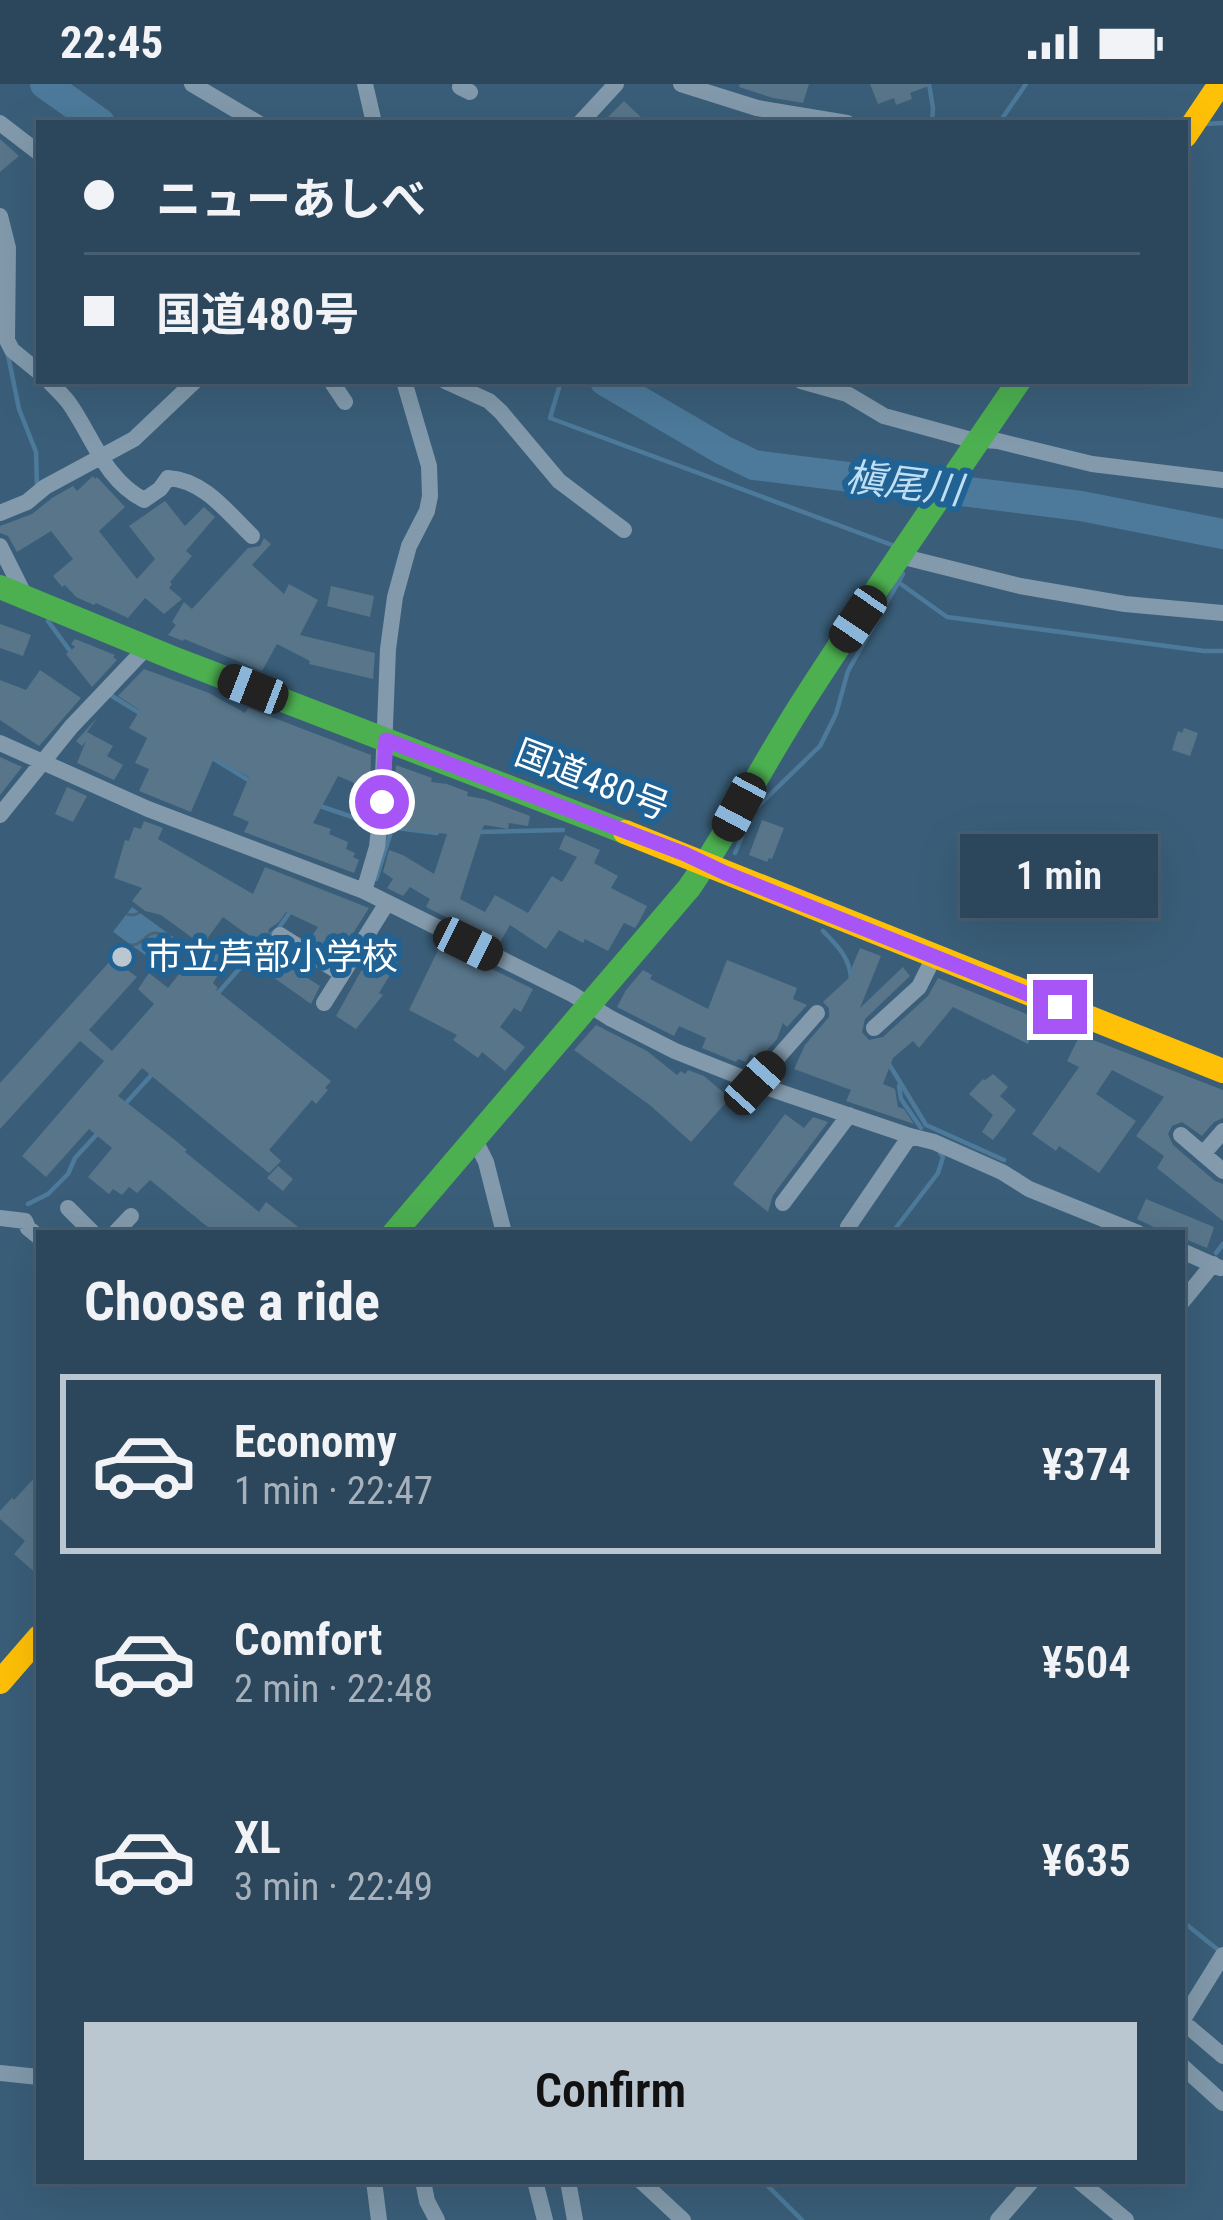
<!DOCTYPE html>
<meta charset="utf-8">
<style>
body{margin:0;font-family:"Roboto Condensed","Noto Sans JP",sans-serif;background:#385064;color:#f1f3f6;height:100vh;display:flex;flex-direction:column;font-size:45px;white-space:nowrap}
*{box-sizing:border-box;margin:0}
p{font-size:39px;color:#a6b1bb}
.icon{flex:none;width:66px;height:66px;fill:none;stroke:currentColor;stroke-width:2;stroke-linecap:round;stroke-linejoin:round}
.map{position:relative;flex:1;overflow:hidden}
.side{position:absolute;left:36px;top:1146px;width:1149px;height:954px;display:flex;flex-direction:column;background:#2c465b;border-radius:0px;box-shadow:0 12px 48px #0002,0 0 0 3px #485e71}
.side>*{flex:none}
.guide{position:absolute;left:36px;top:36px;width:1152px;height:264px;border-radius:0px;box-shadow:0 12px 48px #0002,0 0 0 3px #485e71;display:grid;align-content:center;height:264px;padding:0 48px;background:#2c465b}
.end{position:absolute;width:54px;height:54px;margin:-27px;border:15px solid #a855f7;background:#fff;box-shadow:0 0 0 6px #fff}
.from{border-radius:50%}
.bubble{position:absolute;height:84px;border-radius:0px;background:#2c465b;box-shadow:0 12px 48px #0002,0 0 0 3px #485e71;font-size:39px;font-weight:600;line-height:84px;text-align:center}
.car{position:absolute;width:36px;height:72px;margin:-36px -18px;border-radius:15px;box-shadow:0 0 9px 3px #0007;background:linear-gradient(#222 24%,#8ab4d8 0 40%,#222 0 76%,#8ab4d8 0 86%,#222 0)}
.guide b{display:flex;align-items:center;gap:42px;height:114px;font-size:45px}
.guide b+b{border-top:3px solid #485e71}
.guide i{width:30px;height:30px;background:#f1f3f6}
ul{padding:0;list-style:none}
li{display:flex;align-items:center;gap:36px;height:180px;margin:0 24px 18px;padding:0 24px;border:6px solid transparent;border-radius:0px}
li div{flex:1}
li b{display:block;font-size:45px}
li em{font-style:normal;font-weight:600}
li.active{border-color:#bac7d0}
li>.icon{width:108px;height:108px;stroke-width:1.5}
h2{padding:0 48px;font-size:54px;line-height:144px}
.primary-button{display:flex;gap:24px;margin-top:auto;padding:24px 48px}
.primary-button a{flex:1;height:138px;border-radius:0px;background:#bac7d0;color:#111;font-size:48px;font-weight:600;line-height:138px;text-align:center}
.status{display:flex;justify-content:space-between;align-items:center;height:84px;padding:0 60px;background:#2c465b;direction:ltr}
.status svg{height:33px;fill:currentColor}
.map>svg:first-child{display:block}
</style>
<div class="status"><b>22:45</b><svg viewBox="0 0 49 12"><path d="M0 12V9h3v3zM5 12V6h3v6zM10 12V3h3v9zM15 12V0h3v12zM26 1h20v11H26zM47 4h2v5h-2z"/></svg></div>
<div class="map">
<svg width="1223" height="2136" viewBox="0 0 1223 2136">
<defs>
<pattern id="water-waves" width="16" height="10" patternUnits="userSpaceOnUse" patternTransform="scale(3)"><rect width="16" height="10" fill="#4d7a9b"/><path d="M0 5q4-4 8 0t8 0" fill="none" stroke="#4c6374"/></pattern>
</defs>
<rect width="100%" height="100%" fill="#3a5e79"/>
<!-- water -->
<path fill="url(#water-waves)" d="M132,823L181,859L162,883L113,848Z"/>
<g fill="none" stroke-linecap="round" stroke-linejoin="round">
<!-- stream -->
<path stroke="#4d7a9b" stroke-width="4.5" d="M929,0L933,24L932,39
M999,39L1026,0
M1204,40L1223,39
M8,271L19,325L36,368L37,403
M561,297L550,334L892,461
M898,498L947,533L1204,567H1223
M48,537L73,571
M107,609L143,631
M209,672L250,697
M317,721L373,740
M479,748L563,746
M735,769L752,728L820,662L836,630L848,587L903,490
M376,795L391,748L397,744L437,749
M823,847C838,862 851,875 851,897
M266,855L278,845L290,828
M218,909L254,868
M889,980L926,1041L1004,1076
M899,1002L901,1015L921,1044
M126,1019L155,987
M28,1120L48,1110L68,1090L75,1074L98,1049
M892,1149L938,1089L943,1073L940,1069
M1216,1169L1223,1160
M1182,1837L1217,1865
M763,2097L802,2136"/>
<!-- river -->
<path stroke="#4d7a9b" stroke-width="30" d="M45,0L100,39
M605,297L723,366L754,381L1081,422L1223,450"/>
</g>
<!-- building -->
<path fill="#58758a" d="M740,0H809L803,19L773,14L739,3Z
M870,0H928L929,2L910,9L912,15L896,21L894,14L878,20Z
M624,17L647,39H602Z
M0,55L19,72L0,88Z
M93,392L95,395L97,393L125,423L99,447L137,495L155,475L129,442L165,417L185,442L204,423L215,433L186,467L192,472L170,498L172,500L169,504L182,515L164,530L145,514L128,534L96,519L94,521L76,513L65,501L62,503L53,492L73,475L51,447L17,468L8,452L0,449V442L32,430L52,414L73,402L77,407Z
M264,454L271,460L252,481L284,510L289,500L318,516L300,551L375,569L373,595L309,580L310,577L277,560L262,587L184,555L183,557L168,551L176,541L172,538L184,518L192,525L248,464L260,462Z
M331,502L374,512L370,533L327,522Z
M0,540L31,551L23,572L0,564Z
M75,555L115,571L113,573L117,576L92,603L66,570L75,563L71,560Z
M144,585L209,609L245,629L248,624L371,671L370,706L338,692L313,739L331,745L329,750L348,758L346,765L355,769L353,773L359,776L354,789L244,748L249,738L233,731L249,693L214,674L191,728L139,707L149,685L135,679L147,654L129,644L140,626L118,612Z
M40,586L81,614L39,662L0,636V596L26,606Z
M98,633L87,648L113,662L107,672L123,681L114,696L77,679L86,657L82,662L76,657Z
M1184,644L1198,649L1190,672L1172,666L1178,647L1182,649Z
M0,673L22,683L0,711Z
M396,681L432,694L431,698L447,700L468,708L467,712L485,715L530,732L528,742L509,739L508,745L485,741L483,743L460,815L485,828L495,811L528,829L552,792L562,798L577,773L559,765L565,751L600,766L594,779L618,792L611,804L647,822L639,838L635,844L624,839L608,867L585,855L583,859L559,846L546,865L510,841L499,860L426,823L430,815L410,803L403,812L387,804L393,795L383,788L389,766L403,771L434,790L447,750L399,744L402,724L394,723Z
M67,703L87,712L73,738L55,730Z
M762,736L784,744L772,775L769,774L767,778L749,771Z
M144,737L163,744L158,755L253,810L265,783L369,824L338,873L310,855L318,843L286,828L279,838L269,845L268,857L306,883L301,890L320,902L311,920L256,881L258,877L240,862L249,852L223,833L207,855L230,872L213,899L218,904L216,906L331,997L325,1004L328,1006L316,1020L312,1016L269,1066L281,1077L269,1089L142,984L118,1012L175,1056L187,1066L185,1068L259,1128L266,1118L306,1149H215L150,1096L137,1109L129,1103L122,1111L113,1105L109,1110L88,1093L112,1064L89,1045L46,1093L22,1072L104,977L80,957L0,1045V999L112,875L137,893L89,946L112,967L154,920L138,905L149,889L168,904L202,861L161,831L145,827L132,817L142,804L114,794L125,756L129,757L134,743L141,745Z
M441,860L533,905L521,928L514,924L500,943L525,963L505,987L482,968L478,974L453,956L457,951L409,926Z
M375,862L399,876L379,909L383,911L356,945L336,932Z
M860,864L881,872L860,924L903,883L910,892L865,935L862,948L869,956L883,953L928,912L938,894L1039,935L1028,960L953,923L919,964L913,957L893,974L883,1000L895,1005L898,1023L904,1025L914,1040L846,1017L851,1006L794,985L805,961L829,933V924L823,918L852,891V883Z
M727,876L797,904L793,915L807,921L787,943L783,939L777,955L760,974L750,970L746,978L738,975L736,978L702,964L706,954L679,942L674,952L617,923L626,906L643,886L652,891L650,895L708,925Z
M596,941L647,967L677,991L681,987L685,990L688,986L704,992L730,1014L691,1058L651,1022L574,966Z
M1080,951L1223,1006V1034L1214,1038L1202,1052L1182,1038L1172,1042L1168,1050L1173,1061L1215,1097L1223,1100V1137L1157,1084L1164,1072L1136,1052L1164,1013L1112,986L1096,1010L1136,1037L1099,1089L1059,1062L1056,1067L1032,1050L1079,983L1067,977Z
M993,990L1008,1003L1000,1012L1016,1026L993,1056L982,1048L993,1031L969,1010L983,995L985,996Z
M785,1030L804,1044L813,1033L828,1038L773,1111L768,1128L733,1100Z
M278,1082L293,1095L283,1107L267,1094Z
M1146,1115L1214,1143L1207,1164L1185,1155L1187,1149H1166L1137,1135Z
M39,1389V1492L14,1470L25,1457L0,1435V1427L12,1414L14,1416Z"/>
<g fill="none" stroke-linecap="round" stroke-linejoin="round">
<!-- street -->
<path stroke="#829aac" stroke-width="16" d="M192,0L258,39
M365,0L374,39
M461,0L460,3L470,8
M681,0L757,24L847,39
M0,39L39,69
M580,39L616,0
M0,132L8,164L7,256L12,266L39,288
M49,297C55,304 63,311 69,319C93,353 104,395 144,416L160,405L168,394C204,396 228,429 252,452
M331,297L345,318
M445,297L489,317L501,328L559,397L624,446
M801,297L847,310L884,332L968,355L998,357L1092,380L1223,396
M0,429L27,418L45,403L134,355L195,297
M0,462L24,510
M900,472L1020,502L1125,520L1223,529
M0,659L148,725L364,807L572,910L610,934L675,967L771,1005L910,1052L934,1058L1002,1088L1029,1105L1138,1149
M0,731L71,643L147,563
M364,807L377,763L382,718L388,565L395,513L409,462L427,427L430,412L429,382L404,297
M280,851L342,890
M324,919L387,819
M874,944L919,903L934,873
M755,999L817,929
M1181,1051L1223,1087
M474,1054L486,1078L504,1149
M1203,1070L1223,1047
M783,1119L849,1031
M68,1124L93,1149
M0,1134L25,1137L28,1144L39,1153
M848,1143L910,1052
M115,1149L131,1132
M1182,1167L1220,1184
M1182,1218L1213,1180
M1182,1937L1223,1871
M1182,1941L1190,1944L1223,1972
M1182,1982L1223,2019
M0,1989L39,1993
M374,2097L379,2136
M423,2097L427,2117L437,2136
M535,2097L545,2136
M568,2097L575,2136
M641,2097L683,2136
M1079,2097L1126,2136
M998,2136L1032,2097"/>
<!-- fast -->
<path stroke="#4caf50" stroke-width="24" d="M0,503L173,574L625,748
M394,1149L689,804C731,744 764,678 804,616C873,508 947,403 1019,297"/>
<!-- slow -->
<path stroke="#ffc107" stroke-width="24" d="M1185,52L1220,0
M625,748L1223,987
M0,1598L39,1553"/>
</g>
<g fill="none" stroke-linecap="round" stroke-linejoin="round">
<!-- route -->
<path stroke="#a855f7" stroke-width="15" d="M382,718L386,656L685,770L725,789L1060,923"/>
</g>
<!-- markers -->
<circle fill="#bac7d0" stroke="#206293" stroke-width="4.5" cx="122" cy="873" r="12"/>
<g text-anchor="middle" dominant-baseline="central" stroke-width="12" stroke-linejoin="round" paint-order="stroke">
<!-- street labels -->
<g font-size="36" fill="#fff" stroke="#206293">
<text transform="translate(592 696) rotate(21)">国道480号</text>
</g>
<!-- poi labels -->
<g font-size="36" fill="#fff" stroke="#206293" text-anchor="start">
<text x="146" y="873">市立芦部小学校</text>
</g>
<!-- water labels -->
<g font-size="39" font-style="italic" fill="#bfdff4" stroke="#206293">
<text transform="translate(904 400) rotate(7)">槇尾川</text>
</g>
</g>
</svg>
<i class="end from" style="left:382px;top:718px"></i>
<i class="end" style="left:1060px;top:923px"></i>
<div class="bubble" style="left:960px;top:750px;width:198px">1 min</div>
<i class="car" style="left:858px;top:535px;rotate:214deg"></i>
<i class="car" style="left:253px;top:605px;rotate:291deg"></i>
<i class="car" style="left:739px;top:723px;rotate:208deg"></i>
<i class="car" style="left:468px;top:860px;rotate:116deg"></i>
<i class="car" style="left:755px;top:999px;rotate:42deg"></i>
<div class="guide">
<b><i class="from"></i>ニューあしべ</b>
<b><i></i>国道480号</b>
</div>
<section class="side">
<h2>Choose a ride</h2>
<ul>
<li class="active"><svg class="icon" aria-label="car" viewBox="0 0 24 24"><path d="M5 17H2v-5l4-1 3-4h7l3 4 3 1v5h-3M9 17h6M6 11h13"/><circle cx="7" cy="17" r="2"/><circle cx="17" cy="17" r="2"/></svg><div><b>Economy</b><p>1 min · 22:47</p></div><em>¥374</em></li>
<li><svg class="icon" aria-label="car" viewBox="0 0 24 24"><path d="M5 17H2v-5l4-1 3-4h7l3 4 3 1v5h-3M9 17h6M6 11h13"/><circle cx="7" cy="17" r="2"/><circle cx="17" cy="17" r="2"/></svg><div><b>Comfort</b><p>2 min · 22:48</p></div><em>¥504</em></li>
<li><svg class="icon" aria-label="car" viewBox="0 0 24 24"><path d="M5 17H2v-5l4-1 3-4h7l3 4 3 1v5h-3M9 17h6M6 11h13"/><circle cx="7" cy="17" r="2"/><circle cx="17" cy="17" r="2"/></svg><div><b>XL</b><p>3 min · 22:49</p></div><em>¥635</em></li>
</ul>
<div class="primary-button"><a>Confirm</a></div>
</section>
</div>
